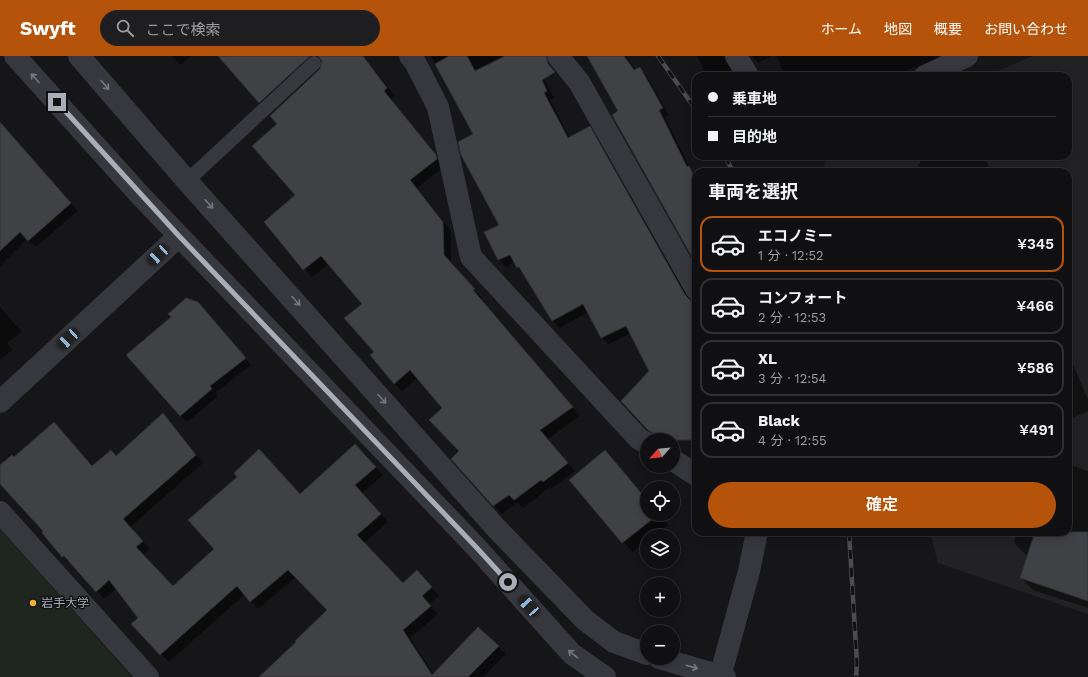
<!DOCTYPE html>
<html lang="ja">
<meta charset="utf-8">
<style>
body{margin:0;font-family:"Work Sans","Noto Sans JP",sans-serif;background:#1e1e20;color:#f1f3f6;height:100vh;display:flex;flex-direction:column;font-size:15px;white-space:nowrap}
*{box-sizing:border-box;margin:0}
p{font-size:13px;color:#9c9d9f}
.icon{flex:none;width:22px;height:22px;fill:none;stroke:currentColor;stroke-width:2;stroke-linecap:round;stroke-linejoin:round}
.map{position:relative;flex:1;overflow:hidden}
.drawer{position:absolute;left:692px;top:112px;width:380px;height:368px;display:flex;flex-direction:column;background:#101012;border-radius:12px;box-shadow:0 2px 10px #0003,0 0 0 1px #303032}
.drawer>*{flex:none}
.banner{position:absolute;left:692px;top:16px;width:380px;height:88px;border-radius:12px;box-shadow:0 2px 10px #0003,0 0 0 1px #303032;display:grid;align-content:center;height:88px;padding:0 16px;background:#101012}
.needle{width:26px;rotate:243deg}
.fabs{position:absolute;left:640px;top:377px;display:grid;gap:8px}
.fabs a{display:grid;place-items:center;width:40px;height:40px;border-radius:50%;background:#101012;box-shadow:0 2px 10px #0003,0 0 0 1px #303032;font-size:20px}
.end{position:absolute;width:18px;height:18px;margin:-9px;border:5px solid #a8adb8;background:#111;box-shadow:0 0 0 2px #111}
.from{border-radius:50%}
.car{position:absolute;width:12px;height:24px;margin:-12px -6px;border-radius:5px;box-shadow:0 0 3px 1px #0007;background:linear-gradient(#222 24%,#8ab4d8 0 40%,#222 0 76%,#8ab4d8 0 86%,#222 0)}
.banner b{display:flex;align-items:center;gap:14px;height:38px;font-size:15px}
.banner b+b{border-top:1px solid #303032}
.banner i{width:10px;height:10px;background:#f1f3f6}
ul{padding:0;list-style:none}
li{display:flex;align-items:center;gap:12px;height:56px;margin:0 8px 6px;padding:0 8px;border:2px solid #303032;border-radius:12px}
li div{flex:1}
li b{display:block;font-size:15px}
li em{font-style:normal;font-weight:600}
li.selected{border-color:#b45309}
li>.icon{width:36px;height:36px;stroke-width:1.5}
h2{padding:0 16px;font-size:18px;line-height:48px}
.primary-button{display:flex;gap:8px;margin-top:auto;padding:8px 16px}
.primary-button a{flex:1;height:46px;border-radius:24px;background:#b45309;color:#fff;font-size:16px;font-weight:600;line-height:46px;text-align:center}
header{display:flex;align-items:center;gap:24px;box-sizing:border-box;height:56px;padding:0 20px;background:#b45309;color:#fff}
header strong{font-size:19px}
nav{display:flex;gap:22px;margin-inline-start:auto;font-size:14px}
.search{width:280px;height:36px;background:#1e1e20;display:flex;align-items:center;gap:10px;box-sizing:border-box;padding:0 14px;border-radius:22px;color:#9c9d9f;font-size:15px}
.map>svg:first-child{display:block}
</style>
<header>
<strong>Swyft</strong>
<div class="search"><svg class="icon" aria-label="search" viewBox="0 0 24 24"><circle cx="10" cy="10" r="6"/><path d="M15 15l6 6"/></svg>ここで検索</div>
<nav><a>ホーム</a><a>地図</a><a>概要</a><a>お問い合わせ</a></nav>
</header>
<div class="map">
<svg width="1088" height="621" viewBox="0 0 1088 621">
<rect width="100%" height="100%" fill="#161618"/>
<!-- built -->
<path fill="#222225" d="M1033,0H1088V558L938,507L930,476H1068V116H827L824,109L828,100H1068V20H986Z"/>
<!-- green -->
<path fill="#1e261f" d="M0,473L132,621H0Z"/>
<!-- shadow -->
<path fill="#0007" d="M172,0H191L180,9Z
M220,0H363L395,40L391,43L443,108L444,111L417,132L451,175V208L482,242H480L580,360L548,383L575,415L551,433L550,431L523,452L517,446L502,458L452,403L460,395L443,352L418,321L402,335L394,327L375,297L363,248L329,208L312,221L266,166L297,140L278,68L321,13L323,7L321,6L316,9L267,54Z
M431,0H529L535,6L554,42L550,44L570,82L590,72L596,79L691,245L696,246V365L673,386V384H660L647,372L651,315L631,277L609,288L602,282L588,256L560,272L553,265L525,218L517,211L515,206L506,211L499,204L485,177L501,169L474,79Z
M589,0H626L636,15L640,12L646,19L669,59L665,61L690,112L696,118V206L620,56Z
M697,0H732L730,8L735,20H707Z
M752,0H772L758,7Z
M776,0H938L942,7L921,18L914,11L897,20H786Z
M0,67L78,155L36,191L27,183L0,210Z
M923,100H984L991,116H916Z
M198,247L251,309L215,337L218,340L187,366L127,299Z
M0,251L22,276L7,287L12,294L0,304Z
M1068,297L1088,343V355L1068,364Z
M163,359L171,366L203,407L130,471L150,493L143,499L173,531L300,439L363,397L383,419L362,437L388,466L364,487L403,528L425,524L439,540L429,548L438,558L410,582L434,619L498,591L506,598L483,621H261L328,554L296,521L258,553L245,538L169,606L132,568L139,562L117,532L104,543L72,507L70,508L63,500L44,476L0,427V411L14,402L54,367L93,411L116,401Z
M696,395V403L693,401Z
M605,396L647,444V458H659L668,469L654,480H647V485L633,496L623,486Z
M1068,408L1088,415V552L1033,534L1021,522L1028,500L1026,499L1014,487L1017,476H1068Z"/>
<!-- building -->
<path fill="#404145" stroke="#303034" d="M218,0H310L259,47Z
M318,0H363L387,32L384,35L436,99L437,103L410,124L443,166L444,199L475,233L473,234L573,351L540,374L568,407L543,426L541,424L514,444L509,439L493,450L451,403L459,395L429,364L442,352L410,314L394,328L370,299L374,296L344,262L362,248L321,200L303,214L264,166L295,139L252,90L277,68L270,60L320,13L322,5Z
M449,0H467L475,15L505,0H546L548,8L555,16L542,24L547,35L544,37L568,82L590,70L685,239L690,244L696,245V384H659L657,380L647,373L621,345L649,315L626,270L601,282L583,248L552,265L519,211L517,212L510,199L498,204L484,176L499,169L461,99L458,86L473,78L435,8Z
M587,0H624L634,14L640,11L663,52L659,54L687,111L689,110L696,124V208L612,59L618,55Z
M0,66L71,147L28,185L20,176L0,195Z
M186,242L198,246L246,302L210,330L212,333L180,360L126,299L171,261L168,258Z
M163,357L196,399L123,463L143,485L136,491L173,530L214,493L188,464L237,421L234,417L259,393L300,438L355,388L376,411L355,429L381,458L357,479L403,527L417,514L432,531L422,540L431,550L403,574L432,619L478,571L499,590L468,621H259L296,586L295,585L327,554L288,514L250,546L237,530L160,599L131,568L138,562L109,524L96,536L64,500L62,501L42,477L43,475L0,428V409L12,399L14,401L54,366L92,410L111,394L116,400Z
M605,394L647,444V458H659L622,487L569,424Z
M1035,476H1088V545L1020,522Z"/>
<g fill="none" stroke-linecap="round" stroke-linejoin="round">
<!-- service -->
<path stroke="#37383d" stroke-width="14" d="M187,125L314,7"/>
<!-- minor -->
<path stroke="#37383d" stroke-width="22" d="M410,0L415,6L438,51L471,201L639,383L647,387
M558,0L579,26L696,233
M736,0L748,20
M925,20L967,0
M0,346L179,180
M673,404L696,419
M0,456L148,621
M720,621L749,515L757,476"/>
<!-- tertiary -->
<path stroke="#37383d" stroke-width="22" d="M15,0L139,138L476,491L572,598L605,621
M79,0L187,125L497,473L585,564L614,586L647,598
M659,602L725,621"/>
<!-- rail casing -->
<g stroke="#4a4c52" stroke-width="4.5">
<path id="rail" d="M658,0L696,54
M725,100L733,116
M849,476L857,607L856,621"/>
</g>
<!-- rail -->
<use href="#rail" stroke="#111113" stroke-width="3" stroke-dasharray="9" stroke-linecap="butt"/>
</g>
<!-- one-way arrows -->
<defs><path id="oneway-shaft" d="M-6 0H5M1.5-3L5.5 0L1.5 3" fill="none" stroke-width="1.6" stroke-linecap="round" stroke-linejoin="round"/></defs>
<g stroke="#757881">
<use href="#oneway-shaft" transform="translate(35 22) rotate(-132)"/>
<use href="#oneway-shaft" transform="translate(105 29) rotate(49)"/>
<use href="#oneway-shaft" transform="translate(209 148) rotate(48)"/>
<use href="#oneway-shaft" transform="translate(296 245) rotate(48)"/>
<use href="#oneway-shaft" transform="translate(382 343) rotate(48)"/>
<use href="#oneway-shaft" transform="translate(573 598) rotate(-140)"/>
<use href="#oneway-shaft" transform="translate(692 611) rotate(16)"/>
</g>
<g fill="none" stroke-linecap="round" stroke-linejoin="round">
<!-- route -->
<path stroke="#a8adb8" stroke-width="5" d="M57,46L179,180L476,491L508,526"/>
</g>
<!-- markers -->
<circle fill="#f2b134" stroke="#111113" stroke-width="1.5" cx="33" cy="547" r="4"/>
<g text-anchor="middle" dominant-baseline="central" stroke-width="3" stroke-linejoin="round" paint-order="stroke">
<!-- poi labels -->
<g font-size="12" fill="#a8adb8" stroke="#111113" text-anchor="start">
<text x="41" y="547">岩手大学</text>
</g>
</g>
</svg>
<div class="fabs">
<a><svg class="needle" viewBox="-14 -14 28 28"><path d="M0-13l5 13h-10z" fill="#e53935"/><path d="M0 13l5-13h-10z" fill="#9c9d9f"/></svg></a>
<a><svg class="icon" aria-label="locate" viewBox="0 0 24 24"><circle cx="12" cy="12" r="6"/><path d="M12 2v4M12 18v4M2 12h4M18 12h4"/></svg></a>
<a><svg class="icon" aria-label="layers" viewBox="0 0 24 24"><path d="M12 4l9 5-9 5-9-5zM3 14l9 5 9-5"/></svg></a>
<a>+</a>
<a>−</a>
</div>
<i class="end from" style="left:508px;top:526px"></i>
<i class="end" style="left:57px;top:46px"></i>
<i class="car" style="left:158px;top:199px;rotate:227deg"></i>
<i class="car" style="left:68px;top:283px;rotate:227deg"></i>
<i class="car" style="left:529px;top:550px;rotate:318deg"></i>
<div class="banner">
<b><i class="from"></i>乗車地</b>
<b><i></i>目的地</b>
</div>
<section class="drawer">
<h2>車両を選択</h2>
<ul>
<li class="selected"><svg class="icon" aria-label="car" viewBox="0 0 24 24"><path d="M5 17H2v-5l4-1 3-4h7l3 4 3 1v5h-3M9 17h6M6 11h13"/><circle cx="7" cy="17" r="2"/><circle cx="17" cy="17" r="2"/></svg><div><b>エコノミー</b><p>1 分 · 12:52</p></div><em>¥345</em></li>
<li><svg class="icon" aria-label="car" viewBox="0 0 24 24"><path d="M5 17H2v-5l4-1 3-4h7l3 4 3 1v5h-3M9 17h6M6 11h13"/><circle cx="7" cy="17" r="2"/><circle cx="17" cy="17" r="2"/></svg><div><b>コンフォート</b><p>2 分 · 12:53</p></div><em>¥466</em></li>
<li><svg class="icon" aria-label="car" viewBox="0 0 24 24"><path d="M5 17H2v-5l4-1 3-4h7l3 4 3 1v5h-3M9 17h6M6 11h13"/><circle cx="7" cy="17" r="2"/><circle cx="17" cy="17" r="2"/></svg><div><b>XL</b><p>3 分 · 12:54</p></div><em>¥586</em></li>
<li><svg class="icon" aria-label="car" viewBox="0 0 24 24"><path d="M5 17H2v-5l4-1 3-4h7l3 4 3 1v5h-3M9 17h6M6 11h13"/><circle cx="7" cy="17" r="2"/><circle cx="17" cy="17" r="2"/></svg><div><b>Black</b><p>4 分 · 12:55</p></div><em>¥491</em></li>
</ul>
<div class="primary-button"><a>確定</a></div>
</section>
</div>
